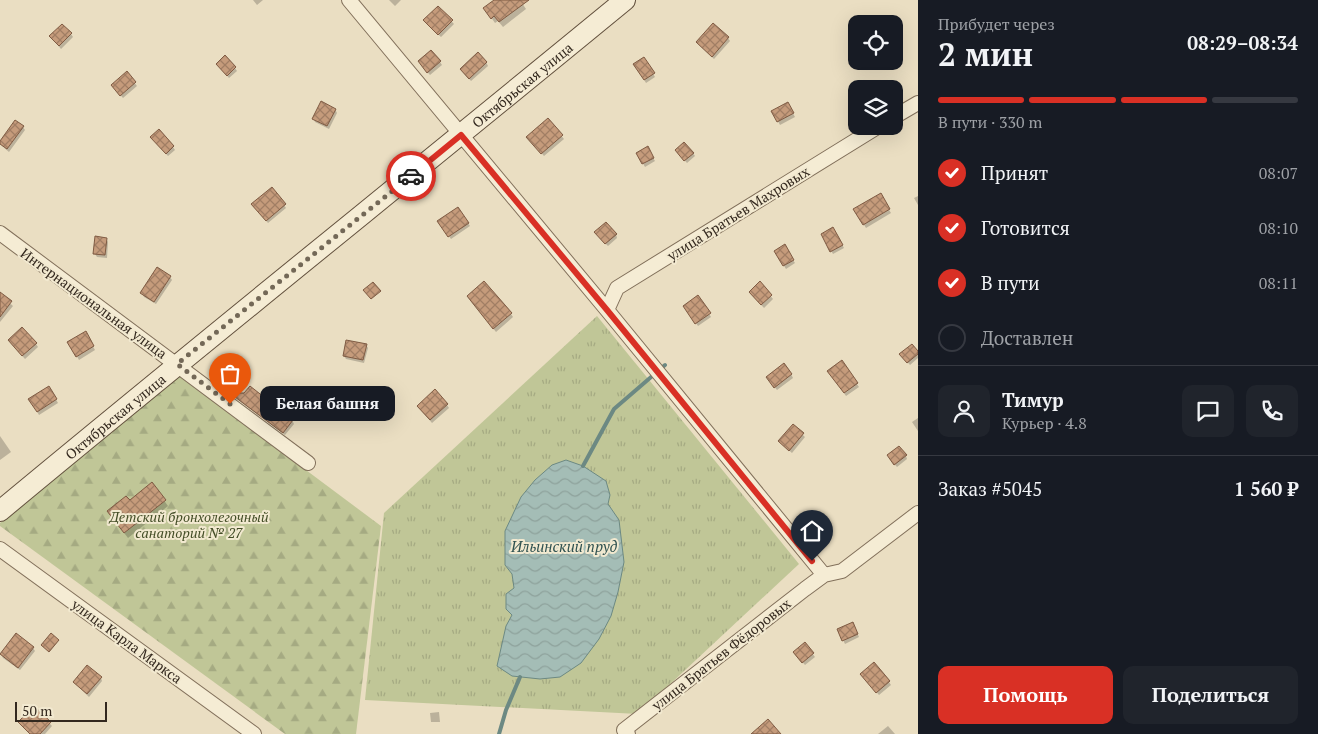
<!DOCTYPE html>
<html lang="ru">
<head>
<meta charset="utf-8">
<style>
	:root { --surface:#171b24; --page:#20242c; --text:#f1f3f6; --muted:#9ea1a6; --line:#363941; --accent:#d93025 }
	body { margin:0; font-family:"PT Serif",serif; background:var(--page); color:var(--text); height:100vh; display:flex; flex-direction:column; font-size:19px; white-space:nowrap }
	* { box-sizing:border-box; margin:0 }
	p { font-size:16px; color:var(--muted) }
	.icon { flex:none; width:28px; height:28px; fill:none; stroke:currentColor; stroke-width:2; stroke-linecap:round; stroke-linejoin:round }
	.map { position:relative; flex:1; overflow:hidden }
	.drawer { display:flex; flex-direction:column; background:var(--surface); width:400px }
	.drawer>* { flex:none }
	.buttons { position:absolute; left:848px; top:15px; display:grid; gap:10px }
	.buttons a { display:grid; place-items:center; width:55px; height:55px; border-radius:10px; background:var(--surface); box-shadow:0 5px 20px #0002; font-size:25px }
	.scale { position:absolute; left:15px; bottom:12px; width:92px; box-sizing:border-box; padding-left:5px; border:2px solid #33281e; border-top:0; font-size:14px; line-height:18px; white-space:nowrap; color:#33281e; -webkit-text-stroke:4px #f2e9d0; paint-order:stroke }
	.pin { position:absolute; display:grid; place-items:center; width:42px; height:42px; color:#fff; margin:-51px -21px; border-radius:50% 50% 50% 0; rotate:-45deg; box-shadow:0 0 5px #0007 }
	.pin .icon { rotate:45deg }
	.courier { position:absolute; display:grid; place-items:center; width:50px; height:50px; margin:-25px; border:4px solid #d93025; border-radius:50%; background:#fff; color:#222; box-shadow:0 1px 6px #0007 }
	.bubble { position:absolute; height:35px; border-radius:10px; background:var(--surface); box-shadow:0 5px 20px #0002; font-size:16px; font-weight:600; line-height:35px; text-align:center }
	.summary em { font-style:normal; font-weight:600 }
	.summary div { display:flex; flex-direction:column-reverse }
	.summary { display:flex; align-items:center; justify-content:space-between; height:85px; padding:0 20px }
	h1 { font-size:32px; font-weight:600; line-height:38px }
	.bar { display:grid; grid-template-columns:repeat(4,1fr); gap:8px 5px; align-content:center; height:60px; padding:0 20px }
	.bar i { height:6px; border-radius:4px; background:var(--line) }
	.bar .current { background:var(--accent) }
	.bar p { grid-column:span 4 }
	.line { display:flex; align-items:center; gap:12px; padding:0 20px; border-top:1px solid var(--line) }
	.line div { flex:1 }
	.round { display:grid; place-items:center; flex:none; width:52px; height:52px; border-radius:10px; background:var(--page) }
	ol { padding:0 20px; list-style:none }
	li { display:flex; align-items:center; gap:15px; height:55px }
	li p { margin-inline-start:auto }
	li .icon { padding:5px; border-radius:50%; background:var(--accent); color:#fff; stroke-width:4 }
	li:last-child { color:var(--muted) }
	li i { width:28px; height:28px; border:2px solid var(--line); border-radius:50% }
	.primary-button { display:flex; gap:10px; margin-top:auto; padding:10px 20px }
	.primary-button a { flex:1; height:58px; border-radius:10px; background:var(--accent); color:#fff; font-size:20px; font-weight:600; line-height:58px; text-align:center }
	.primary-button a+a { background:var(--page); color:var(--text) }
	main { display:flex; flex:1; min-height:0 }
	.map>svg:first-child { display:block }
	.forest { fill:url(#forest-firs) }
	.park { fill:url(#park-tufts) }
	.water { fill:url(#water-waves); stroke:#6c8983 }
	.shadow { fill:#0003 }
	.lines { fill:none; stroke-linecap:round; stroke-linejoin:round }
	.stream { stroke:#6c8983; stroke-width:4 }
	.building { fill:url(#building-cross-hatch); stroke:#7f5b43 }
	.street-casing { stroke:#82705b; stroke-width:16 }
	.secondary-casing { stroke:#63513e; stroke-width:22 }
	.street { stroke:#f5ecd4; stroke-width:14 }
	.secondary { stroke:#f5ecd4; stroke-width:20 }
	.done { stroke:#736857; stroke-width:5; stroke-dasharray:0 9 }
	.route { stroke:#d93025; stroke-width:6 }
	.labels { text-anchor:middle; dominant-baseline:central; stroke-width:4; stroke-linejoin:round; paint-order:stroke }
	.street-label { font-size:14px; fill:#33281e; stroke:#f2e9d0 }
	.park-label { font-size:14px; font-style:italic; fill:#434d26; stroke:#f2e9d0 }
	.water-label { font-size:15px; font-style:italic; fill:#2e5150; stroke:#f2e9d0 }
</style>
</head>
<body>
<main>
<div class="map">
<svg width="918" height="734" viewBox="0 0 918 734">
	<defs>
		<pattern id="forest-firs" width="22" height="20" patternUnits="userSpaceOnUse" patternTransform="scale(1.25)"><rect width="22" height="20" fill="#c0c697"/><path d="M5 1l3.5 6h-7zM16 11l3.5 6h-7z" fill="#a5aa82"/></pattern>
		<pattern id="park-tufts" width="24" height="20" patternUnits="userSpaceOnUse" patternTransform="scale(1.25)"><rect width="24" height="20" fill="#c0c697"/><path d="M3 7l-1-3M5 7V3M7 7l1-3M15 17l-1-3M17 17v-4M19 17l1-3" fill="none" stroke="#a5aa82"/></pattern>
		<pattern id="water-waves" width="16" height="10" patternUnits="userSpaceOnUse" patternTransform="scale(1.25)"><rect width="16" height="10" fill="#a4bdb6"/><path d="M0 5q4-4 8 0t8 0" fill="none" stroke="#8ea29c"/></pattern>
		<pattern id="building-cross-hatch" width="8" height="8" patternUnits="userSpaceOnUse" patternTransform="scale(1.25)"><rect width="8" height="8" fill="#c59b7b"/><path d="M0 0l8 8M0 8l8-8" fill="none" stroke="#a17e64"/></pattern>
	</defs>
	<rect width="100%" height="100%" fill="#eadec2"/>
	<!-- forest -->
	<path class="forest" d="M180,376L381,526L356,734H285L0,526V523Z"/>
	<!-- park -->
	<path class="park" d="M597,316L799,564L638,714L365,700L384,513Z"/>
	<!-- water -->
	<path class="water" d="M566,460L583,466L606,481L610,495L608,504L619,520L624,562L618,592L611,616L599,639L581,663L560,677L540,679L512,676L497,666L506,626L512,615L506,609V594L514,588L512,574L505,565V531L521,497L535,480L552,465Z"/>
	<!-- shadow -->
	<path class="shadow" d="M253,0H263L257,5Z
		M389,0H401L395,6Z
		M496,0H520L526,9L503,27L498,21L495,23L488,13Z
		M438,7L454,24L441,37L427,24Z
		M71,34L73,37L61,49L51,37Z
		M728,38L730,41L714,59L697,43Z
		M644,59L655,77L646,83L635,64Z
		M440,62L442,65L430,75L421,65Z
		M486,62L488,66L471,81L461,69Z
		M217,64L235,68L237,71L229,78Z
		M127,73L137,86L123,98L114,88Z
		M788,104L795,117L780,125L773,112Z
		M335,109L337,113L329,129L315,122L314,119Z
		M548,120L564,139L544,156L530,140Z
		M23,127L25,130L9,152L2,146L0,143Z
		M154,141L173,147L175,150L168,156Z
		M647,148L655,161L645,167L637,153Z
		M678,153H693L695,156L687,163Z
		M880,195L891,213L866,228L855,210Z
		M918,196V205L914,198Z
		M284,205L286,208L268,223L255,207Z
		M458,209L470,226L451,239L441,225Z
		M833,229L844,248L833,254L822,234Z
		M616,234L617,238L608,246L598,236Z
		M106,239L108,242L107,258L97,257L95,254Z
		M784,246L795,263L786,269L775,251Z
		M170,277L172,280L156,304L144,297L142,293Z
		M760,283L773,299L764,308L752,295Z
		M0,294L13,306L0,322Z
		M698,297L711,317L698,326L687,310Z
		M470,299L511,314L513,317L496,332Z
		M85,333L95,350L79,360L69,342Z
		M9,341L36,344L38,347L25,359Z
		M366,345L368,348L364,363L346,359L344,356Z
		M912,345L918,353V358L910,365L903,357Z
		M841,362L859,387L846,396L831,374Z
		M791,374L793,378L777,390L769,380Z
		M49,387L58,403L39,415L30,399Z
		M236,397L292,420L294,424L285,435L238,400Z
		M447,405L449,408L432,423L420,409Z
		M918,418V431L912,422Z
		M793,426L805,437L792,453L782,444Z
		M0,436L11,452L0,460Z
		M906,456L907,459L897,467L890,459Z
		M152,484L168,506L128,538L108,512L129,502Z
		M854,626L859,637L845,644L843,640Z
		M805,644L815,657L805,665L797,656Z
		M33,648L35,651L20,670L3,658L1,654Z
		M863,677L889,682L891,685L879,695Z
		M101,678L102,681L89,697L74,682Z
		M34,707L52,726L45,734H30Z
		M439,712L440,722H431L430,713Z
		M888,726L895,734H878Z"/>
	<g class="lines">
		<!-- stream -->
		<path class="stream" d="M583,466L614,409L665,365
			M499,734L506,710L520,677"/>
	</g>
	<!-- building -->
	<path class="building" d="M494,0H529L499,22L494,16L491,19L483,8Z
		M438,6L453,20L438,35L423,20Z
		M713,23L729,37L712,57L696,42Z
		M62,24L72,33L59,46L49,36Z
		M431,50L441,61L427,73L418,61Z
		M478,52L487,62L469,79L460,69Z
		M225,55L236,67L227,76L216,64Z
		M644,57L655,73L644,80L633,64Z
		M127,71L136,82L120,96L111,85Z
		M321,101L336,109L327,126L312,119Z
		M788,102L794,113L777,122L771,111Z
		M548,118L563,135L541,154L526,137Z
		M15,120L24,126L7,149L0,144V141Z
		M159,129L174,146L166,154L150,137Z
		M684,142L694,153L684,161L675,150Z
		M648,146L654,158L642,164L636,153Z
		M272,187L286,204L266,221L251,204Z
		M881,193L890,209L863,225L853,209Z
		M458,207L469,223L448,237L437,221Z
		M606,222L617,234L605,244L594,232Z
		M833,227L843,245L830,252L821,234Z
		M95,236L107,238L105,255L93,254Z
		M785,244L794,260L783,266L774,251Z
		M157,267L171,276L154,302L140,293Z
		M484,281L512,313L493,329L467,296Z
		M760,281L772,295L761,305L749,292Z
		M373,282L381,291L371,299L363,290Z
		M0,292L12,301L0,317Z
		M698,295L711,313L695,324L683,306Z
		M22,327L37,343L22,356L8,340Z
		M86,331L94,346L76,357L67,342Z
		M346,340L367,344L363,360L343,356Z
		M912,344L918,351V354L907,363L899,354Z
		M842,360L858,383L844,393L827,371Z
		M784,363L792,374L774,388L766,377Z
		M49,386L57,399L37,412L28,399Z
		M250,386L293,420L283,433L235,397L237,393H244Z
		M435,389L448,404L430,420L417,406Z
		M793,424L804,433L789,451L778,441Z
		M899,446L907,455L894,465L887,455Z
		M152,482L166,500L124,533L107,511L126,496L130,500Z
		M853,622L858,634L842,641L837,629Z
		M16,633L34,647L18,668L0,654Z
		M51,633L59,640L49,652L41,645Z
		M805,642L814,653L802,663L793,652Z
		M874,662L890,681L876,693L860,674Z
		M87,665L102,677L87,694L73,682Z
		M34,706L51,722L40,734H30L18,722Z
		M768,719L781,734H751Z"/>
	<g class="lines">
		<!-- street casing -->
		<g class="street-casing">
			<path id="street" d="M349,0L607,310L824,575
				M894,117L918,103
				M0,233L308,463
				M607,310L617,288L879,126
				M0,549L254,734
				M628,734L624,730L805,589L824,575L842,571L918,513"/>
		</g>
		<!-- secondary casing -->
		<g class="secondary-casing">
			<g id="secondary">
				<path id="s1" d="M0,511C207,339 417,171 625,0"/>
			</g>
		</g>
		<!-- street -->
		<use href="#street" class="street"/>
		<!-- secondary -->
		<use href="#secondary" class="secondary"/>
	</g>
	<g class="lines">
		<!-- done -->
		<path class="done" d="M230,404L177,364L411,176"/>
		<!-- route -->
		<path class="route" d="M411,176L461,135L607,310L812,561"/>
	</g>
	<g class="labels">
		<!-- street labels -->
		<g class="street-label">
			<text stroke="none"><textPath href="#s1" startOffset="674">Октябрьская улица</textPath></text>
			<text transform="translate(738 213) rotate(-32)">улица Братьев Махровых</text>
			<text transform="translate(94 303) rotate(36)">Интернациональная улица</text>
			<text stroke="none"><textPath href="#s1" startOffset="149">Октябрьская улица</textPath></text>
			<text transform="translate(127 641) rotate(36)">улица Карла Маркса</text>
			<text transform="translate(721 654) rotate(-38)">улица Братьев Фёдоровых</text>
		</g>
		<!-- park labels -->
		<g class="park-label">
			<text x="189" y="516">Детский бронхолегочный<tspan x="189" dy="16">санаторий № 27</tspan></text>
		</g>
		<!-- water labels -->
		<g class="water-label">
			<text x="564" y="546">Ильинский пруд</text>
		</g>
	</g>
</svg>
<div class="buttons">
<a><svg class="icon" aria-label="locate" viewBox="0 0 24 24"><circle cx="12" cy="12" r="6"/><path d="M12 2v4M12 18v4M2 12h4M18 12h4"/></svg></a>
<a><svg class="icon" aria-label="layers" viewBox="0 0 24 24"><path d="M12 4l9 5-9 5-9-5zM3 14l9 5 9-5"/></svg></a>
</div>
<div class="scale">50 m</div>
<div class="pin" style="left:230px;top:404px;background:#ea580c"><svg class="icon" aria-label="bag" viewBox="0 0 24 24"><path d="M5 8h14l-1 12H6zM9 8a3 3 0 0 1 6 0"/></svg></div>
<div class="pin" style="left:812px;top:561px;background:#1f2937"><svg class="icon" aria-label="home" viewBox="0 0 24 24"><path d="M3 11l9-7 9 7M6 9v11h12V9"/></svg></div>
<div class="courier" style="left:411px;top:176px"><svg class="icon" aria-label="car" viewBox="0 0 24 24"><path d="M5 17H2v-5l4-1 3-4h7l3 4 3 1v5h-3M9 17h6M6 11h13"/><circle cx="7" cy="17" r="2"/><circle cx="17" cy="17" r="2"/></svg></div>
<div class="bubble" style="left:260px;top:386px;width:135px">Белая башня</div>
</div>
<section class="drawer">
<div class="summary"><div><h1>2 мин</h1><p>Прибудет через</p></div><em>08:29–08:34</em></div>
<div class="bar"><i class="current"></i><i class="current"></i><i class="current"></i><i></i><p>В пути · 330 m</p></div>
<ol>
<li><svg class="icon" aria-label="check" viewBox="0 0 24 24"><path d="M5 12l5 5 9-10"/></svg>Принят<p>08:07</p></li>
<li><svg class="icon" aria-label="check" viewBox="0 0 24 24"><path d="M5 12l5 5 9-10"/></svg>Готовится<p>08:10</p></li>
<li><svg class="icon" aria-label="check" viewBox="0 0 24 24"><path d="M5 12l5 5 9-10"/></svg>В пути<p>08:11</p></li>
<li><i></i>Доставлен</li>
</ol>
<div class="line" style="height:90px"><a class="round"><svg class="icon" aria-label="person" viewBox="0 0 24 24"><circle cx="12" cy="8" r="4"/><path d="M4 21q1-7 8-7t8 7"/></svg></a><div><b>Тимур</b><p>Курьер · 4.8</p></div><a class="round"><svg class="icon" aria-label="chat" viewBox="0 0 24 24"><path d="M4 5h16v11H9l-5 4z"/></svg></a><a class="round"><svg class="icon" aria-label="phone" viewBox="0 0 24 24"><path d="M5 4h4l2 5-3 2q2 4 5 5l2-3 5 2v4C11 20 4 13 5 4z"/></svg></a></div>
<div class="line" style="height:65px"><div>Заказ #5045</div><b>1 560 ₽</b></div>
<div class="primary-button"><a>Помощь</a><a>Поделиться</a></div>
</section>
</main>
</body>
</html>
